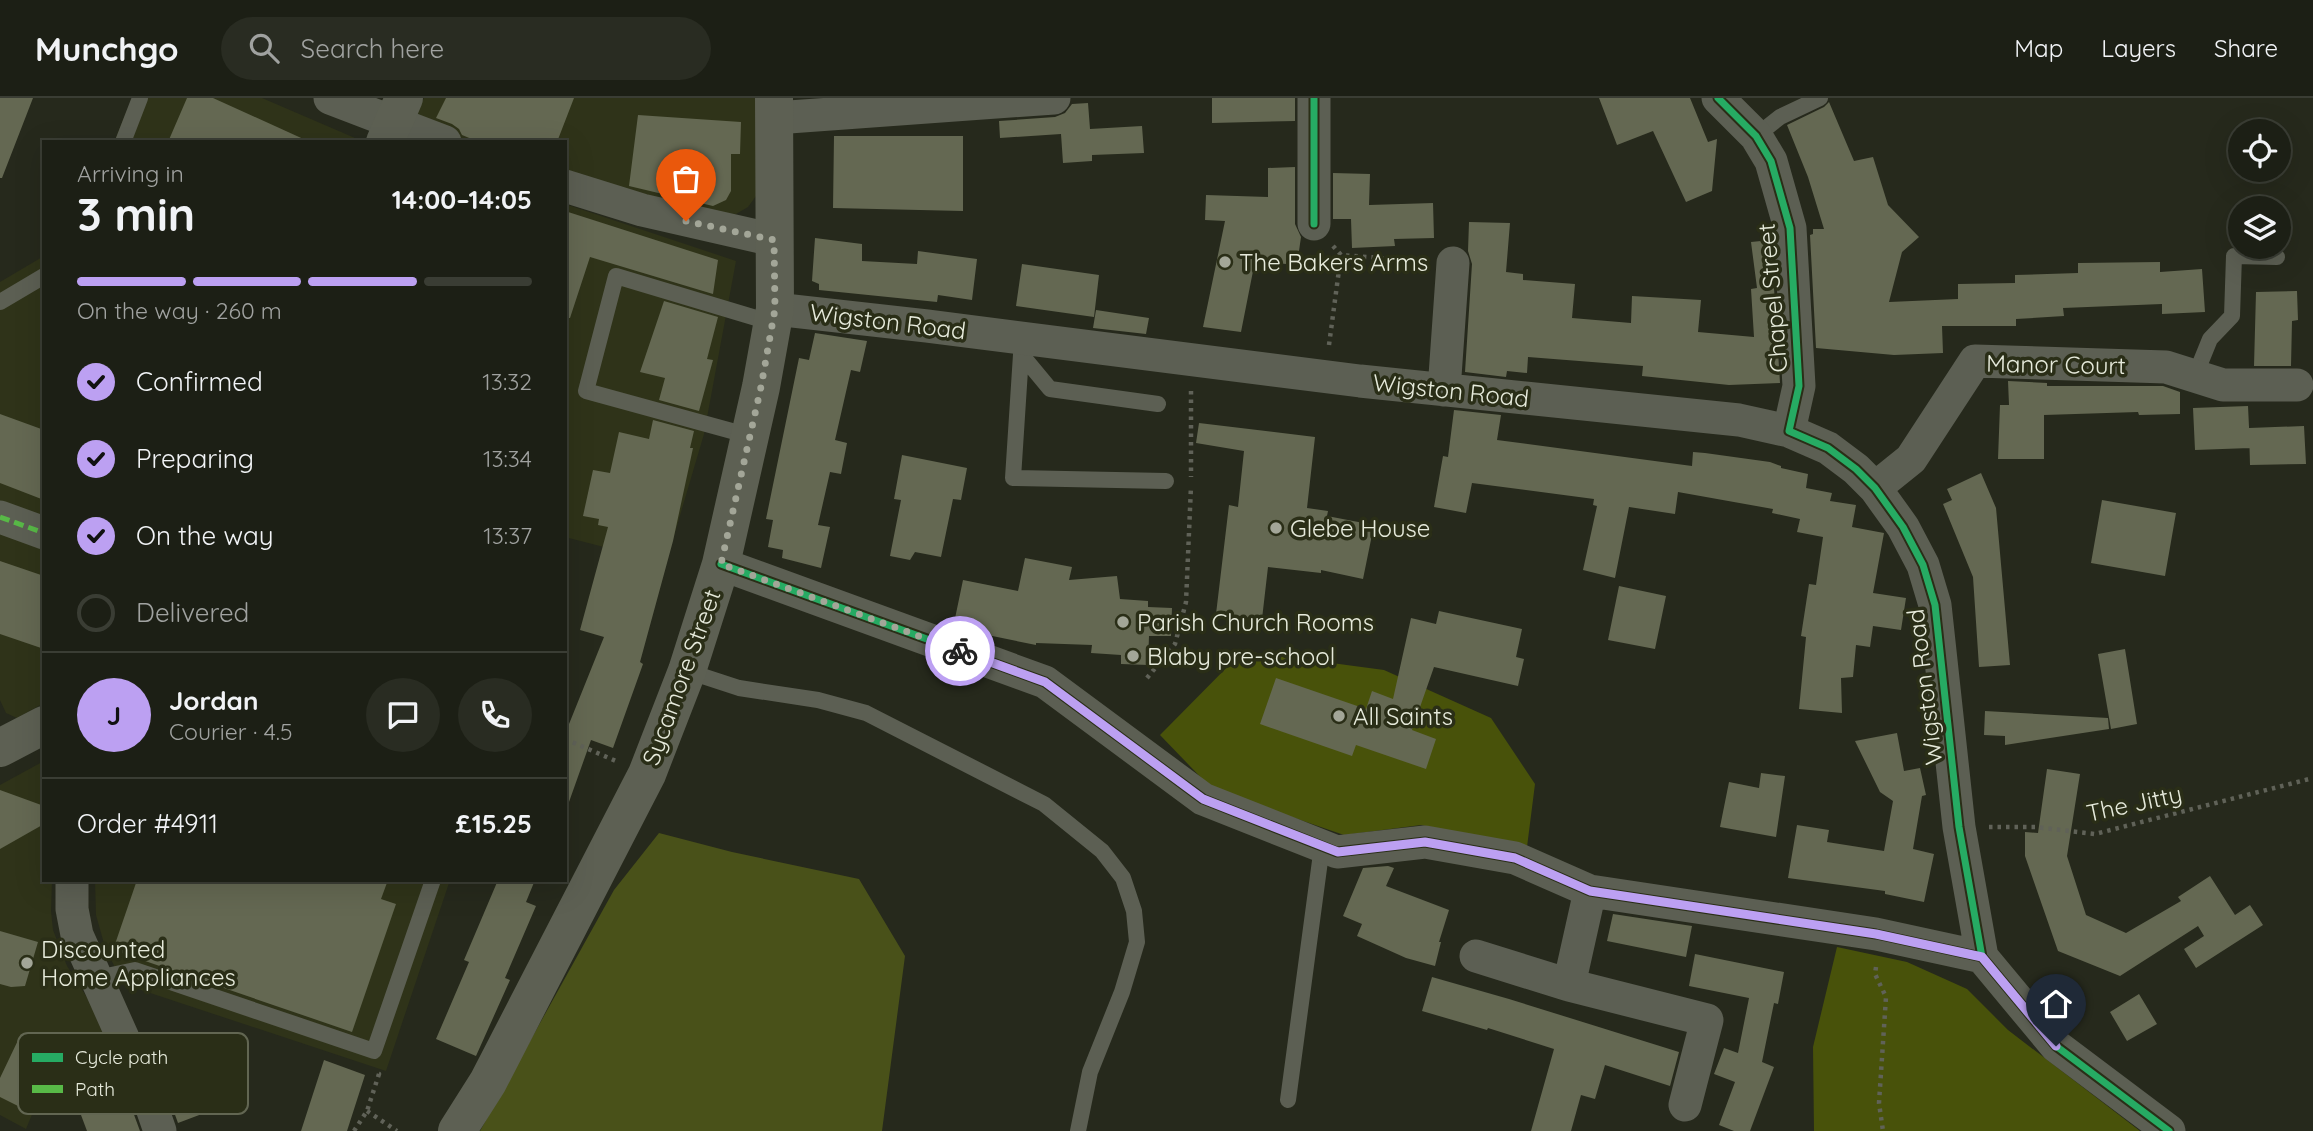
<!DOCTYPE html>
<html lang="en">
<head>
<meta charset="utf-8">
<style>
	:root { --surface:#1c1f15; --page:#292c22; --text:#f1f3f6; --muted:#a0a2a0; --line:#3a3d34; --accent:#bca0f2 }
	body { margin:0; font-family:Quicksand,sans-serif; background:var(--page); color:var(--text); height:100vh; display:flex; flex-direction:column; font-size:26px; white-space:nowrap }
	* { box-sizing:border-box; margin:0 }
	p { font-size:23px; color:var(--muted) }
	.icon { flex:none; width:38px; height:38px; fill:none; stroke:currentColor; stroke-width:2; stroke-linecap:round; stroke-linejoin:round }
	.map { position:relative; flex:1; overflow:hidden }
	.side { position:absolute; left:42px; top:42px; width:525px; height:742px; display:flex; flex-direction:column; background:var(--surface); border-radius:0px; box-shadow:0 7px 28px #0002,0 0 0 2px var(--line) }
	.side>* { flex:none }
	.controls { position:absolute; left:2228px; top:21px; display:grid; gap:14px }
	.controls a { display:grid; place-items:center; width:63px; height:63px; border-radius:50%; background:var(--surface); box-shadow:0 7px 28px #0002,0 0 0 2px var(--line); font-size:35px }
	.pin { position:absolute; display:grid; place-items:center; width:60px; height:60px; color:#fff; margin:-72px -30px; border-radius:50% 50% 50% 0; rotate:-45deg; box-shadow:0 0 7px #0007 }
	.pin .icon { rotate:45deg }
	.courier { position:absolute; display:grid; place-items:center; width:70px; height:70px; margin:-35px; border:5px solid #bca0f2; border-radius:50%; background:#fff; color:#222; box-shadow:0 2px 9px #0007 }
	.overview em { font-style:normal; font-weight:700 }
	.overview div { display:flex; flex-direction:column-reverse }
	.overview { display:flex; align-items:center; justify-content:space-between; height:119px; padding:0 35px }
	h1 { font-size:46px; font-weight:700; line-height:52px }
	.bar { display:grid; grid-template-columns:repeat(4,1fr); gap:10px 7px; align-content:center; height:84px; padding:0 35px }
	.bar i { height:9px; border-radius:5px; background:var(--line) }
	.bar .current { background:var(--accent) }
	.bar p { grid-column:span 4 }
	.line { display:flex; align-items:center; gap:18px; padding:0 35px; border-top:2px solid var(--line) }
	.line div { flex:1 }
	.round { display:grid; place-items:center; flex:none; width:74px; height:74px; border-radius:37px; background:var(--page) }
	ol { padding:0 35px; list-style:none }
	li { display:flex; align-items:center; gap:21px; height:77px }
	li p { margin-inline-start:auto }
	li .icon { padding:7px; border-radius:50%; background:var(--accent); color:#111; stroke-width:4 }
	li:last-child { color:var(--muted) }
	li i { width:38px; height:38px; border:4px solid var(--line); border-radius:50% }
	header { display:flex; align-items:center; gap:42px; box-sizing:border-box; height:98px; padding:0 35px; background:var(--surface); border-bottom:2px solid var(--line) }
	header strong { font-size:33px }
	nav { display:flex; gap:38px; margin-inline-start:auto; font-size:24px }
	.search { width:490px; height:63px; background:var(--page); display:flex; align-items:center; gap:18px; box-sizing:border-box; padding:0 24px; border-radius:38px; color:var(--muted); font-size:26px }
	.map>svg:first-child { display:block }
	.built { fill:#2f3319 }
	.green { fill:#48520a }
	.forest { fill:#495119 }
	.building { fill:#646852 }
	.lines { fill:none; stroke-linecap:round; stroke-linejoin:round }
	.path { stroke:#606258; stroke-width:4.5; stroke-dasharray:3.5 5; stroke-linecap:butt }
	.lane { stroke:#5c5f53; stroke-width:16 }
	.street { stroke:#5c5f53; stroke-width:33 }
	.secondary { stroke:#5d6053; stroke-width:38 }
	.quiet { stroke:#58b947; stroke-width:5; stroke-dasharray:10 5; stroke-linecap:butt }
	.cycleway-casing { stroke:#2a2e17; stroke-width:11 }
	.cycleway { stroke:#26ab63; stroke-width:7 }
	.done { stroke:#a3a698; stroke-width:7; stroke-dasharray:0 12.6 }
	.route { stroke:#bca0f2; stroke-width:9 }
	.poi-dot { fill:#a3a698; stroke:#2a2e17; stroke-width:2.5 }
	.labels { text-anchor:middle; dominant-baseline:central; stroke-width:7; stroke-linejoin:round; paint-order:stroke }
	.poi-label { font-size:24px; fill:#e6eadb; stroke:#2a2e17; text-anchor:start }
	.street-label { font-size:24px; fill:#e6eadb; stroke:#2a2e17 }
	.key { fill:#2a2e17; stroke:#626652; stroke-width:2 }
	.key-label { font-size:19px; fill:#e6eadb }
</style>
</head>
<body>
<header>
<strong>Munchgo</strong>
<div class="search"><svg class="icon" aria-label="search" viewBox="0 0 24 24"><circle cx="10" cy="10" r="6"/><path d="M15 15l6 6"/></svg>Search here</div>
<nav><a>Map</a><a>Layers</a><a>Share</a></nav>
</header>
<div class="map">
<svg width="2313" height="1033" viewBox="0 0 2313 1033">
	<rect width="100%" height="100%" fill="#26291c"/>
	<!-- built -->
	<path class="built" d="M132,0H262L355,40V44H114Z
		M424,0H757L756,98L748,109L736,116L685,112L565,80V44H462L423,27L417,14Z
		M565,106L736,163L704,336L666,465L565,439Z
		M44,158V605L17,620L6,615L0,602V184Z
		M44,663V782H52L51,813L53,832L67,868L115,944L48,978L26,1031L0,1017V687Z
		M95,782H450L386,973L123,886L105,849L96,817Z"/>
	<!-- green -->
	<path class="green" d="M1243,553L1384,572L1491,620L1535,686L1527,749L1421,727L1344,737L1213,692L1160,637Z
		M1837,849L1907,864L1967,891L2008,932L2140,1033H1814L1813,949Z"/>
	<!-- forest -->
	<path class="forest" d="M659,735L732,754L859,781L905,858L882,1033H480L614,792Z"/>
	<!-- building -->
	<path class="building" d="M0,0H33L2,80H0Z
		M187,0H213L310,44H168Z
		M446,0H574L557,44H479L462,37L459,31L452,26L436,20Z
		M1212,0H1295V23L1212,25Z
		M1599,0H1690L1708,44L1717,41L1712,93L1686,104L1653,33L1617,47Z
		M1829,4L1854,63L1873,59L1888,107L1919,139L1902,154L1889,204L1958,201V186L2015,185V177L2078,175V165L2160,164V174L2202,171L2205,214L2162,216V206L2063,210L2064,218L2016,221V228H1942L1943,255L1894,257L1816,250L1810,137L1813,136V131H1824L1808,79L1787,27L1824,9Z
		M1088,5L1090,31L1142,28L1144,55L1092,57V63L1063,65L1061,36L1000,40L999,23L1055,19L1065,15L1072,6Z
		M638,17L741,24L740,56H731V93L726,102L713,108L629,88Z
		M834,38H963V113L833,110Z
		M1295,69V126L1301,139L1297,167L1255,163L1241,234L1203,229L1225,123L1205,122L1206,97L1268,99V70Z
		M1333,75L1370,76L1369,107L1433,105L1434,140L1394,141L1395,148L1352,150L1351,121H1333Z
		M565,113L718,162L713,196L590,159L570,220H565Z
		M1469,124L1510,125L1506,174L1523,176V182L1575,186L1572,220L1631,225L1632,198L1701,202L1698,234L1754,239L1751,191L1757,190L1751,144L1771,142L1780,285L1729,287L1642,278L1643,268L1528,259L1527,275L1507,273L1506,279L1465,274L1472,166L1468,153Z
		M815,140L862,146V163L917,166L918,153L977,161L972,202L938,197L937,204L819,192V186L812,183Z
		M1022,166L1099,177L1094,219L1016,208Z
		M2297,193L2298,222L2292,223L2291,268H2254L2256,194Z
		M664,203L718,219L707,261L713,262L699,313L659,302L665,280L640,274Z
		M1096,212L1149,220L1146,236L1093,230Z
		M815,235L867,243L860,274L851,272L835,342L847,345L841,376L830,374L818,427L830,429L821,470L782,460L783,452L768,449L773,422L766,421L799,260L809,262Z
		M2008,283L2047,285V288H2163L2180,294V316L2139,317L2138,314L2044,317V361H1998L2000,307H2009Z
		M2248,308L2250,350L2195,352L2193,310Z
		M1454,312L1501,317L1497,342L1692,368L1693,354L1705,355L1770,364L1781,368V370L1808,376L1806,390L1832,395L1830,403L1856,407L1852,429L1884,435L1873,495L1906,500L1901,532L1873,528L1870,549L1856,547L1853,579L1841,580L1842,615L1799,611L1806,539L1801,538L1809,486L1816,487L1823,439L1797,434L1800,421L1772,415L1773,411L1678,394L1675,416L1629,409L1615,480L1583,472L1597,408L1593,407L1594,401L1472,385L1466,415L1434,409L1443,358L1448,359Z
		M0,316L44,332V402L0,385Z
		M653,322L694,333L690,350H693L673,443L640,564L643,566L613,650L591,642L569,704L565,703V636L604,539L580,532L608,429L598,427L599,421L583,418L593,372L610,375L619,334L649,341Z
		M1199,325L1315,339L1307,410L1328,413L1327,418L1374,427L1363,481L1321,472V475L1268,469L1262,521L1216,516L1229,407L1238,409L1244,353L1196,345Z
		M2304,328L2306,366L2250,367L2249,330Z
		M902,357L967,370L961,402L953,401L941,459L915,454L910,462L890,458L901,402L894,401Z
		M1981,375L1996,410L2010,567L1979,569L1973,479L1943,406L1952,402L1947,391Z
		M2102,402L2176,415L2165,478L2091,465Z
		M1025,460L1072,469L1069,482L1117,478L1120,501L1148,503V509L1172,510L1171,538H1149L1148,567L1121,566V557L1091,555L1092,547L1036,545V547L953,530L963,482L1018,493Z
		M0,463L44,478V551L0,536Z
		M1619,488L1666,498L1655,551L1608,542Z
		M1439,513L1522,531L1516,559L1524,561L1518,588L1434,569L1412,632L1436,641L1426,671L1356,647L1352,658L1260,626L1276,580L1366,611L1372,593L1393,601L1411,520L1436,526Z
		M2125,551L2137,626L2111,631L2098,556Z
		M1985,613L2108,620L2109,631L2005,647V638L1984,637Z
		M1897,635L1904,673L1920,670L1926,697L1922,698L1913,751L1934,756L1924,804L1885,796V793L1788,780L1797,727L1829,732L1827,744L1884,753L1893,703L1880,694L1855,643Z
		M2047,671L2080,676L2067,758L2086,817L2126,835L2181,803L2178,799L2210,778L2235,817L2250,807L2263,827L2196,870L2184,851L2204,838L2198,828L2120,878L2058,853L2025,758V734L2038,735Z
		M1761,675L1785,678L1776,739L1720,729L1729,684L1759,690Z
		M0,692L44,708V726L0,751Z
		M1388,768L1394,770L1386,788L1449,812L1439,844H1441L1435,868L1406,860L1357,838L1362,826L1343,818L1363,770Z
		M137,782H388L381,801L396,806L352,934L113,852Z
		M498,782H535L526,804L536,808L505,880L510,882L476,958L436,941L469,864L464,862Z
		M1613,816L1692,828L1686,859L1607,843Z
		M0,833L38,844L25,888L11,889L0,886Z
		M1695,856L1784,874L1778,906L1774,905L1762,964L1774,969L1750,1033H1734L1719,1027L1735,984L1714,976L1724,950L1738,955L1749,900L1689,888Z
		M1432,879L1509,901L1679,954L1670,988L1605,967L1595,1001L1581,997L1571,1033H1531L1554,951L1488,930L1487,932L1422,913Z
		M2139,896L2157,926L2127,943L2110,914Z
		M205,935L231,1005L178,1025L158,970L166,967L161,952Z
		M21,936L53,951L24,1011L0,999V980Z
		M324,962L365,977L347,1033H301Z
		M92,976L98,993L122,984L140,1033H87L69,985Z"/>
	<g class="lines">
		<!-- path -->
		<path class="path" d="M1333,148L1341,157L1421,163
			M1329,247L1341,157
			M1191,293V379
			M1147,580L1175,546L1186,504L1191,388
			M565,641L616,663
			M1989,729H2035L2095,736L2313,680
			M1876,869L1875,876L1886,899L1879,1005L1883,1033
			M367,1013L397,1033
			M354,1033L367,1013L379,976L376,975"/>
		<!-- lane -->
		<path class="lane" d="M1756,38L1780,19L1820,0
			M123,44L140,0
			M0,204L44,178
			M1022,241L1013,380L1166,383
			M1021,256L1050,291L1158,306
			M2195,278L2210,241L2232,218L2234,158L2277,159
			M750,338L586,293L616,178L773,225
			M687,573L739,590L818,602L866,615L1044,706L1102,753L1123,780L1134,813L1137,844L1122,894L1090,974L1078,1033
			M97,880L135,872L374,953L433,782
			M1288,1002L1322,748"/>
		<!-- street -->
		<path class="street" d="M330,0L445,44
			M1718,0L1756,38L1771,63L1790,130L1799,288L1789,333
			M775,20L1054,0
			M565,88L642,112L774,142
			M1314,126V0
			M775,211L927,228L1360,283L1739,322L1789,333L1828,350L1856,371L1875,390L1903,429L1923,467L1935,507L1959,729L1982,859L2056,948L2169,1033
			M1444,292L1453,165
			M1875,390L1911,361L1975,263L2166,269L2223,287H2297
			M0,419L44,435
			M721,466L1045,584L1203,701L1337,754L1425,744L1515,760L1590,793L1876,836L1982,859
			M72,782V811L77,837L144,987L160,1033
			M1476,858L1569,887L1590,793
			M1569,887L1707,922L1685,1007"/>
		<!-- secondary -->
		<path class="secondary" d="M385,44L404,0
			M0,650L44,627
			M457,1033L488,984L647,676L687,573L721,466L761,289L775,211L774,0"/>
		<!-- quiet -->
		<path class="quiet" d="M0,419L44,435"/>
		<!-- cycleway casing -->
		<g class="cycleway-casing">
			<path id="cycleway" d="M1718,0L1756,38L1771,63L1790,130L1799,288L1789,333L1828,350L1856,371L1875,390L1903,429L1923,467L1935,507L1959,729L1982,859L2056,948L2169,1033
				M1314,126V0
				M721,466L1045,584L1203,701L1337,754L1425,744L1515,760L1590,793L1876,836L1982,859"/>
		</g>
		<!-- cycleway -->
		<use href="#cycleway" class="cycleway"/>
	</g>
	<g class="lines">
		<!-- done -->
		<path class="done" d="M686,123L774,142L775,211L761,289L721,466L960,553"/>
		<!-- route -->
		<path class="route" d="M960,553L1045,584L1203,701L1338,754L1425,744L1515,760L1590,793L1876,836L1982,859L2056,948"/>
	</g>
	<!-- markers -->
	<g class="poi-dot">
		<circle cx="1225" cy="164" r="7"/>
		<circle cx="1276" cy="430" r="7"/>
		<circle cx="1123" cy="524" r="7"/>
		<circle cx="1133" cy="558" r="7"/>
		<circle cx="1339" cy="618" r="7"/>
		<circle cx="27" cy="865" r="7"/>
	</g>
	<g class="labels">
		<!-- poi labels -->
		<g class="poi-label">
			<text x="1239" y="164">The Bakers Arms</text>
			<text x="1290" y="430">Glebe House</text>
			<text x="1137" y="524">Parish Church Rooms</text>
			<text x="1147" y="558">Blaby pre-school</text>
			<text x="1353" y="618">All Saints</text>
			<text x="41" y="851">Discounted<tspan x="41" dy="28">Home Appliances</tspan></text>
		</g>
		<!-- street labels -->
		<g class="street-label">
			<text transform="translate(1772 200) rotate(-95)">Chapel Street</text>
			<text transform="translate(888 223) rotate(7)">Wigston Road</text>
			<text transform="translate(2056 266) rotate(1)">Manor Court</text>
			<text transform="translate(1451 292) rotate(6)">Wigston Road</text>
			<text transform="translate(681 579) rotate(-70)">Sycamore Street</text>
			<text transform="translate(1924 589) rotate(-97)">Wigston Road</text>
			<text transform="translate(2134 705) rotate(-12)">The Jitty</text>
		</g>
	</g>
	<!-- legend -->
	<rect x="18" y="935" width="230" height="81" rx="10" class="key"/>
	<rect x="32" y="955" width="31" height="9" fill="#26ab63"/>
	<rect x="32" y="987" width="31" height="8" fill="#58b947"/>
	<g class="key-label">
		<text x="75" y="966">Cycle path</text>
		<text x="75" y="998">Path</text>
	</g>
</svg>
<div class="controls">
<a><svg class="icon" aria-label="locate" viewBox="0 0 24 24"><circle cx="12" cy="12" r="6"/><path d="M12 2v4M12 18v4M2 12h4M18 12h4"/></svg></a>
<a><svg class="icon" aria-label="layers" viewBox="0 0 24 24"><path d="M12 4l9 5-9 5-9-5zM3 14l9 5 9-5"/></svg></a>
</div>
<div class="pin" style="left:686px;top:123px;background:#ea580c"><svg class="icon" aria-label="bag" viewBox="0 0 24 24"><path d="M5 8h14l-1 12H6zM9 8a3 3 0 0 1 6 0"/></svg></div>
<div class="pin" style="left:2056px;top:948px;background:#1f2937"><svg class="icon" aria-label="home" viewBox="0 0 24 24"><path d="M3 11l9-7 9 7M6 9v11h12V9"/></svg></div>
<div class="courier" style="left:960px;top:553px"><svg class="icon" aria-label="bike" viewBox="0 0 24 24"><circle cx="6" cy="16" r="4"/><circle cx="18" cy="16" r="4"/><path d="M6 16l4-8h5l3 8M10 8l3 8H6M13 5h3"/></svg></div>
<section class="side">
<div class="overview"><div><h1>3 min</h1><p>Arriving in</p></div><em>14:00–14:05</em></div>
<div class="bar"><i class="current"></i><i class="current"></i><i class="current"></i><i></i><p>On the way · 260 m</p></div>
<ol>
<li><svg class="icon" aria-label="check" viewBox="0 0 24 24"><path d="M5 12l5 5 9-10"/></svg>Confirmed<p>13:32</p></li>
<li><svg class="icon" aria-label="check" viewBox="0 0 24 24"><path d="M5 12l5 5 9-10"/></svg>Preparing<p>13:34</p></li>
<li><svg class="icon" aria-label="check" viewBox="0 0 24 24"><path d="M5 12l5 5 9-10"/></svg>On the way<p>13:37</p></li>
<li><i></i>Delivered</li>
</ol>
<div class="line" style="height:126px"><b class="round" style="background:var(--accent);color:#111">J</b><div><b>Jordan</b><p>Courier · 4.5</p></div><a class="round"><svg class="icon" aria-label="chat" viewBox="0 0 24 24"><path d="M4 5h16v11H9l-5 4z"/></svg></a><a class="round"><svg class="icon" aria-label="phone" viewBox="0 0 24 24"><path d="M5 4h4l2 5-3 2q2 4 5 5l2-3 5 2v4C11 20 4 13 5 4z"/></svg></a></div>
<div class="line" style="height:91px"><div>Order #4911</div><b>£15.25</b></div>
</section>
</div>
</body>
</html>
